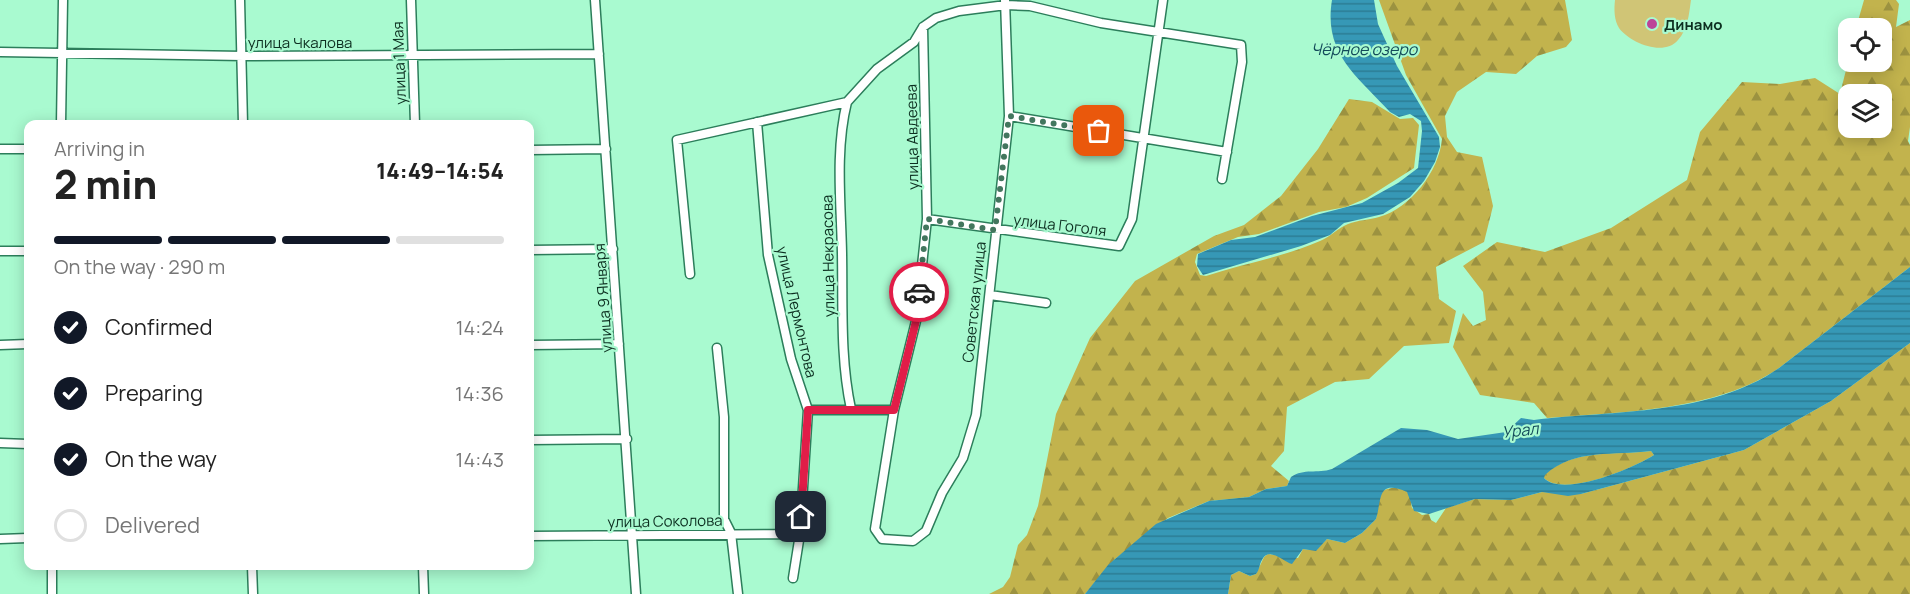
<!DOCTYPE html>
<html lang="en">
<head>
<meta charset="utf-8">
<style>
	:root { --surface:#fff; --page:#f6f6f6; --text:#222; --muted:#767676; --line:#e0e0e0; --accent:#111827 }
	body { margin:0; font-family:Manrope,sans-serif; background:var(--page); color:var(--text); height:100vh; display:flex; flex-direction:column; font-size:22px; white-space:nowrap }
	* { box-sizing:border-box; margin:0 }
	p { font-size:20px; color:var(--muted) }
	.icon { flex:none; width:33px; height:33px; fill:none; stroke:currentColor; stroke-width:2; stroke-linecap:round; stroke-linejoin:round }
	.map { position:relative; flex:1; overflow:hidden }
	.drawer { position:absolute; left:24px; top:120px; width:510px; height:450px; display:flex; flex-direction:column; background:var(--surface); border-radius:12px; box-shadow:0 3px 15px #0003 }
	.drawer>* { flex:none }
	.tools { position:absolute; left:1838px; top:18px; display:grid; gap:12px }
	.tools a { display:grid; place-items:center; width:54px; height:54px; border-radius:12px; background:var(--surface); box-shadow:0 3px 15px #0003; font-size:30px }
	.pin { position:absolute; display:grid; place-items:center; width:51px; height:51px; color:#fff; margin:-26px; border-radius:12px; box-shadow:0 3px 9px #0006 }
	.courier { position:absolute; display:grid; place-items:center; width:60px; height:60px; margin:-30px; border:4px solid #e11d48; border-radius:50%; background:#fff; color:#222; box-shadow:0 2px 8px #0007 }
	.head em { font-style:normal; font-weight:800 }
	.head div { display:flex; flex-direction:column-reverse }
	.head { display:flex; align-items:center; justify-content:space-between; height:102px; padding:0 30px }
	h1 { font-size:39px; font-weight:800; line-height:45px }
	.bar { display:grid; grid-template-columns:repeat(4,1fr); gap:9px 6px; align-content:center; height:72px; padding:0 30px }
	.bar i { height:8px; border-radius:4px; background:var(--line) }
	.bar .selected { background:var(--accent) }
	.bar p { grid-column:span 4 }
	ol { padding:0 30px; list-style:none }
	li { display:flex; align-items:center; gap:18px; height:66px }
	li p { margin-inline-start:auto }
	li .icon { padding:6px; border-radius:50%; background:var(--accent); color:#fff; stroke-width:4 }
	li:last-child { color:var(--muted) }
	li i { width:33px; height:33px; border:3px solid var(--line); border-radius:50% }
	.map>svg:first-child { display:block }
	.grass { fill:#d0c576 }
	.forest { fill:url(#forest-firs); fill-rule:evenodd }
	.water { fill:url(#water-rules); fill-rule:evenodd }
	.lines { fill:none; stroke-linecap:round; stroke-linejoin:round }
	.street-casing { stroke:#2c7e5b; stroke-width:11 }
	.street { stroke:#fff; stroke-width:8 }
	.done { stroke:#43765e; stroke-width:6; stroke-dasharray:0 10.8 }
	.route { stroke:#e11d48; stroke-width:8 }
	.poi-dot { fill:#bc4498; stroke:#a9fad0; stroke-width:2 }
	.labels { text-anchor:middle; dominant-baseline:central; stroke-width:4.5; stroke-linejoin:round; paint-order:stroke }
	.poi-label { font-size:15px; font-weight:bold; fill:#0c2f20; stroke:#a9fad0; text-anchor:start }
	.street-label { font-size:15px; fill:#0c2f20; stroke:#a9fad0 }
	.water-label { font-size:16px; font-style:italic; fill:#134a5a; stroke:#a9fad0 }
</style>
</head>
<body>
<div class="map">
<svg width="1910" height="594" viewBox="0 0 1910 594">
	<defs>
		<pattern id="forest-firs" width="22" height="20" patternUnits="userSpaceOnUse" patternTransform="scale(1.5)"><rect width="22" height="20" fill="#c2b34d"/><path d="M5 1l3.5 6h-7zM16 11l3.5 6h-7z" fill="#9c9240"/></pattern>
		<pattern id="water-rules" width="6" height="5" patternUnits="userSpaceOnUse" patternTransform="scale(1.5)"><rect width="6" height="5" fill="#3698b6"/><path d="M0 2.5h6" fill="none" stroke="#2c7c94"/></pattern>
	</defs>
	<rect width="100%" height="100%" fill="#a9fad0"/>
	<!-- grass -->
	<path class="grass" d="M1615,0H1691C1689,14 1688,29 1678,40C1664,57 1630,43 1619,28C1614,20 1614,9 1615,0Z"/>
	<!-- forest -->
	<path class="forest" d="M1379,0H1565L1572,40L1566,47L1537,56L1516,74L1486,72L1457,92L1445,116L1447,137L1457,152L1482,157L1493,206L1484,242L1436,267L1439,299L1456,311L1449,343L1404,346L1369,379L1335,382L1287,407L1284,451L1271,466L1289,481L1287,486L1266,489L1249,497L1209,501L1168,518L1115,559L1085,594H989L1003,587L1010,577L1018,545L1027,535L1038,506L1056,414L1090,338L1135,281L1214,236L1244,225L1281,196L1318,149L1349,99L1372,102L1400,119L1413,118L1419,125L1414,168L1367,198L1346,207L1319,212L1259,234L1238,237L1197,254L1195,262L1200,275L1206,276C1244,263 1284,257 1320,241C1330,237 1338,228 1348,224C1358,220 1369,220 1379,217C1411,208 1439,171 1442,139L1406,75Z
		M1864,0H1896L1899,4L1896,27L1910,20V127L1908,141L1910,145V267L1779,368C1717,411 1621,412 1547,418L1534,403L1480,395L1453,347L1463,313L1473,326L1486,320L1483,292L1463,266L1497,242L1545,252L1611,228L1687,180L1700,132L1742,82L1780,84L1815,78L1840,94L1848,62H1881V28H1856ZM1848,94H1881V128H1848Z
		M1910,343V594H1228L1231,575L1239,571L1250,576L1256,574L1264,557L1268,554L1298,558L1303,549C1316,551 1318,548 1327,539L1345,543L1362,533L1376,519C1378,511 1376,502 1379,495C1384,486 1403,486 1409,494C1411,498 1411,504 1412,508L1422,515L1429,514L1431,520L1436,523L1446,508L1475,499L1511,500L1542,492L1581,494L1744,450L1831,401Z
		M1651,451L1654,455C1634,468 1564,498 1544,478V475C1574,448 1614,456 1651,451Z"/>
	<!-- water -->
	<path class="water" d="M1332,0H1374L1378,24L1397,66L1439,137L1440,147L1435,162L1424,181L1410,197L1383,214L1344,223L1330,235L1301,246L1203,275L1197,266L1198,254L1231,240L1255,237L1312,216L1362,203L1398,183L1418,168L1422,131L1421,121L1410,114L1399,117L1390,112C1358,77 1323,54 1332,0Z
		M1910,267V343L1831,401L1744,450L1581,494L1568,496L1542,492L1511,500L1475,499L1429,514L1414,511L1407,492C1376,478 1382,501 1376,519L1362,533L1345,543L1327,539L1316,551L1303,549L1292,564C1283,562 1269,546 1262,560C1259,565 1260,569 1256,574L1250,576L1239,571L1231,575L1228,594H1085L1108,565L1156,524L1209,501L1249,497L1266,489L1287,486L1291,477C1304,468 1317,474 1332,469L1401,428L1427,430L1458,439L1506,432L1521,418L1534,420C1614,410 1710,416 1779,368ZM1651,451L1654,455C1634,468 1563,498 1544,478L1545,475C1574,448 1615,456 1651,451Z"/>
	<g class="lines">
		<!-- street casing -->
		<g class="street-casing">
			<path id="street" d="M240,0L243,124
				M411,0L415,124
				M595,0L636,594
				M923,27L927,219L916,321L894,410L875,529L882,539L913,541L926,531L942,493L963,458L976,415L1009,116L1005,0
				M0,52L243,56L599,54
				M847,102C835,150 841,203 842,253C843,305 840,358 851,409
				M1009,116L1227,152
				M757,122L768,255L791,359L808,410L800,534L793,578
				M61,124L63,0
				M0,149H28
				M530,150L606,149
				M927,219L1119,246L1132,219L1163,0
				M530,250L613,249
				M0,251H28
				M690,274L677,140L847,102L877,69L914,42L923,27L936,18L959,11L1006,5L1030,6L1101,23L1241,45L1242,62L1222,179
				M990,295L1046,303
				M0,345L28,344
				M530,345L619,344
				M717,348L724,417V519L731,533L738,594
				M808,410H894
				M530,440L627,439
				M0,443L28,444
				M530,536L800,534
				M0,539L28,538
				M52,566V594
				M252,566L253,594
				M423,566L424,594"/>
		</g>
		<!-- street -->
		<use href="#street" class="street"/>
	</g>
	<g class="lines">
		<!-- done -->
		<path class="done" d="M919,292L927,219L995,230L1009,116L1099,131"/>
		<!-- route -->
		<path class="route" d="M801,517L808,410H894L916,321L919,292"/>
	</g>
	<!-- markers -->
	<circle class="poi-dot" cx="1652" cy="24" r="6"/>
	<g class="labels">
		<!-- poi labels -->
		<g class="poi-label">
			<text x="1664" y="24">Динамо</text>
		</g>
		<!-- street labels -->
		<g class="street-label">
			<text x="300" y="42">улица Чкалова</text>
			<text transform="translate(399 63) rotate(-92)">улица 1 Мая</text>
			<text transform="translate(912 137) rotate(-91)">улица Авдеева</text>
			<text transform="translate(1060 225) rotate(7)">улица Гоголя</text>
			<text transform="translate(828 256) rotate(-91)">улица Некрасова</text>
			<text transform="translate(603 298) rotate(-94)">улица 9 Января</text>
			<text transform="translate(974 302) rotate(-84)">Советская улица</text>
			<text transform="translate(797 312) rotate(77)">улица Лермонтова</text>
			<text transform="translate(665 521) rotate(-1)">улица Соколова</text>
		</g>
		<!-- water labels -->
		<g class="water-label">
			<text x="1364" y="49">Чёрное озеро</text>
			<text transform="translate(1520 430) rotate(-6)">Урал</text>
		</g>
	</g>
</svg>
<div class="tools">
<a><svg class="icon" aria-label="locate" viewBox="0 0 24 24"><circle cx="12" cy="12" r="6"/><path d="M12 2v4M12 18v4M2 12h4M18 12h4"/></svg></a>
<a><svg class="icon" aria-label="layers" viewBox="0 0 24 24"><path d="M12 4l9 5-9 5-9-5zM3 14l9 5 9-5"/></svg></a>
</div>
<div class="pin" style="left:1099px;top:131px;background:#ea580c"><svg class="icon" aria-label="bag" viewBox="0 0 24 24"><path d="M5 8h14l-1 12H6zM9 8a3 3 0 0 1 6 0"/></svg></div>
<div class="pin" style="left:801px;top:517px;background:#1f2937"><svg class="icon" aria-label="home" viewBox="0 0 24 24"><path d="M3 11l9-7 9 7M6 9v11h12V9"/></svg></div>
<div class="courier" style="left:919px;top:292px"><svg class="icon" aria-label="car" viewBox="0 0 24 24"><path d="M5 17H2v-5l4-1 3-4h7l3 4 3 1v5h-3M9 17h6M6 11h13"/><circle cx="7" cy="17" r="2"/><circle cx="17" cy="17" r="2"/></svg></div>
<section class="drawer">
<div class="head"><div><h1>2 min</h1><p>Arriving in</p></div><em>14:49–14:54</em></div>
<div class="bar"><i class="selected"></i><i class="selected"></i><i class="selected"></i><i></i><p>On the way · 290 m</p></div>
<ol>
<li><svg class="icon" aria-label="check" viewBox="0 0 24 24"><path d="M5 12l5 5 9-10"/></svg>Confirmed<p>14:24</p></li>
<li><svg class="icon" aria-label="check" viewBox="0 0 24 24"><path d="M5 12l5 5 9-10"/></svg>Preparing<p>14:36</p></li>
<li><svg class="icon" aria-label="check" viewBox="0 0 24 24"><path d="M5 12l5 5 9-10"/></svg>On the way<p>14:43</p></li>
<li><i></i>Delivered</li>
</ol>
</section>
</div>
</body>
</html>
